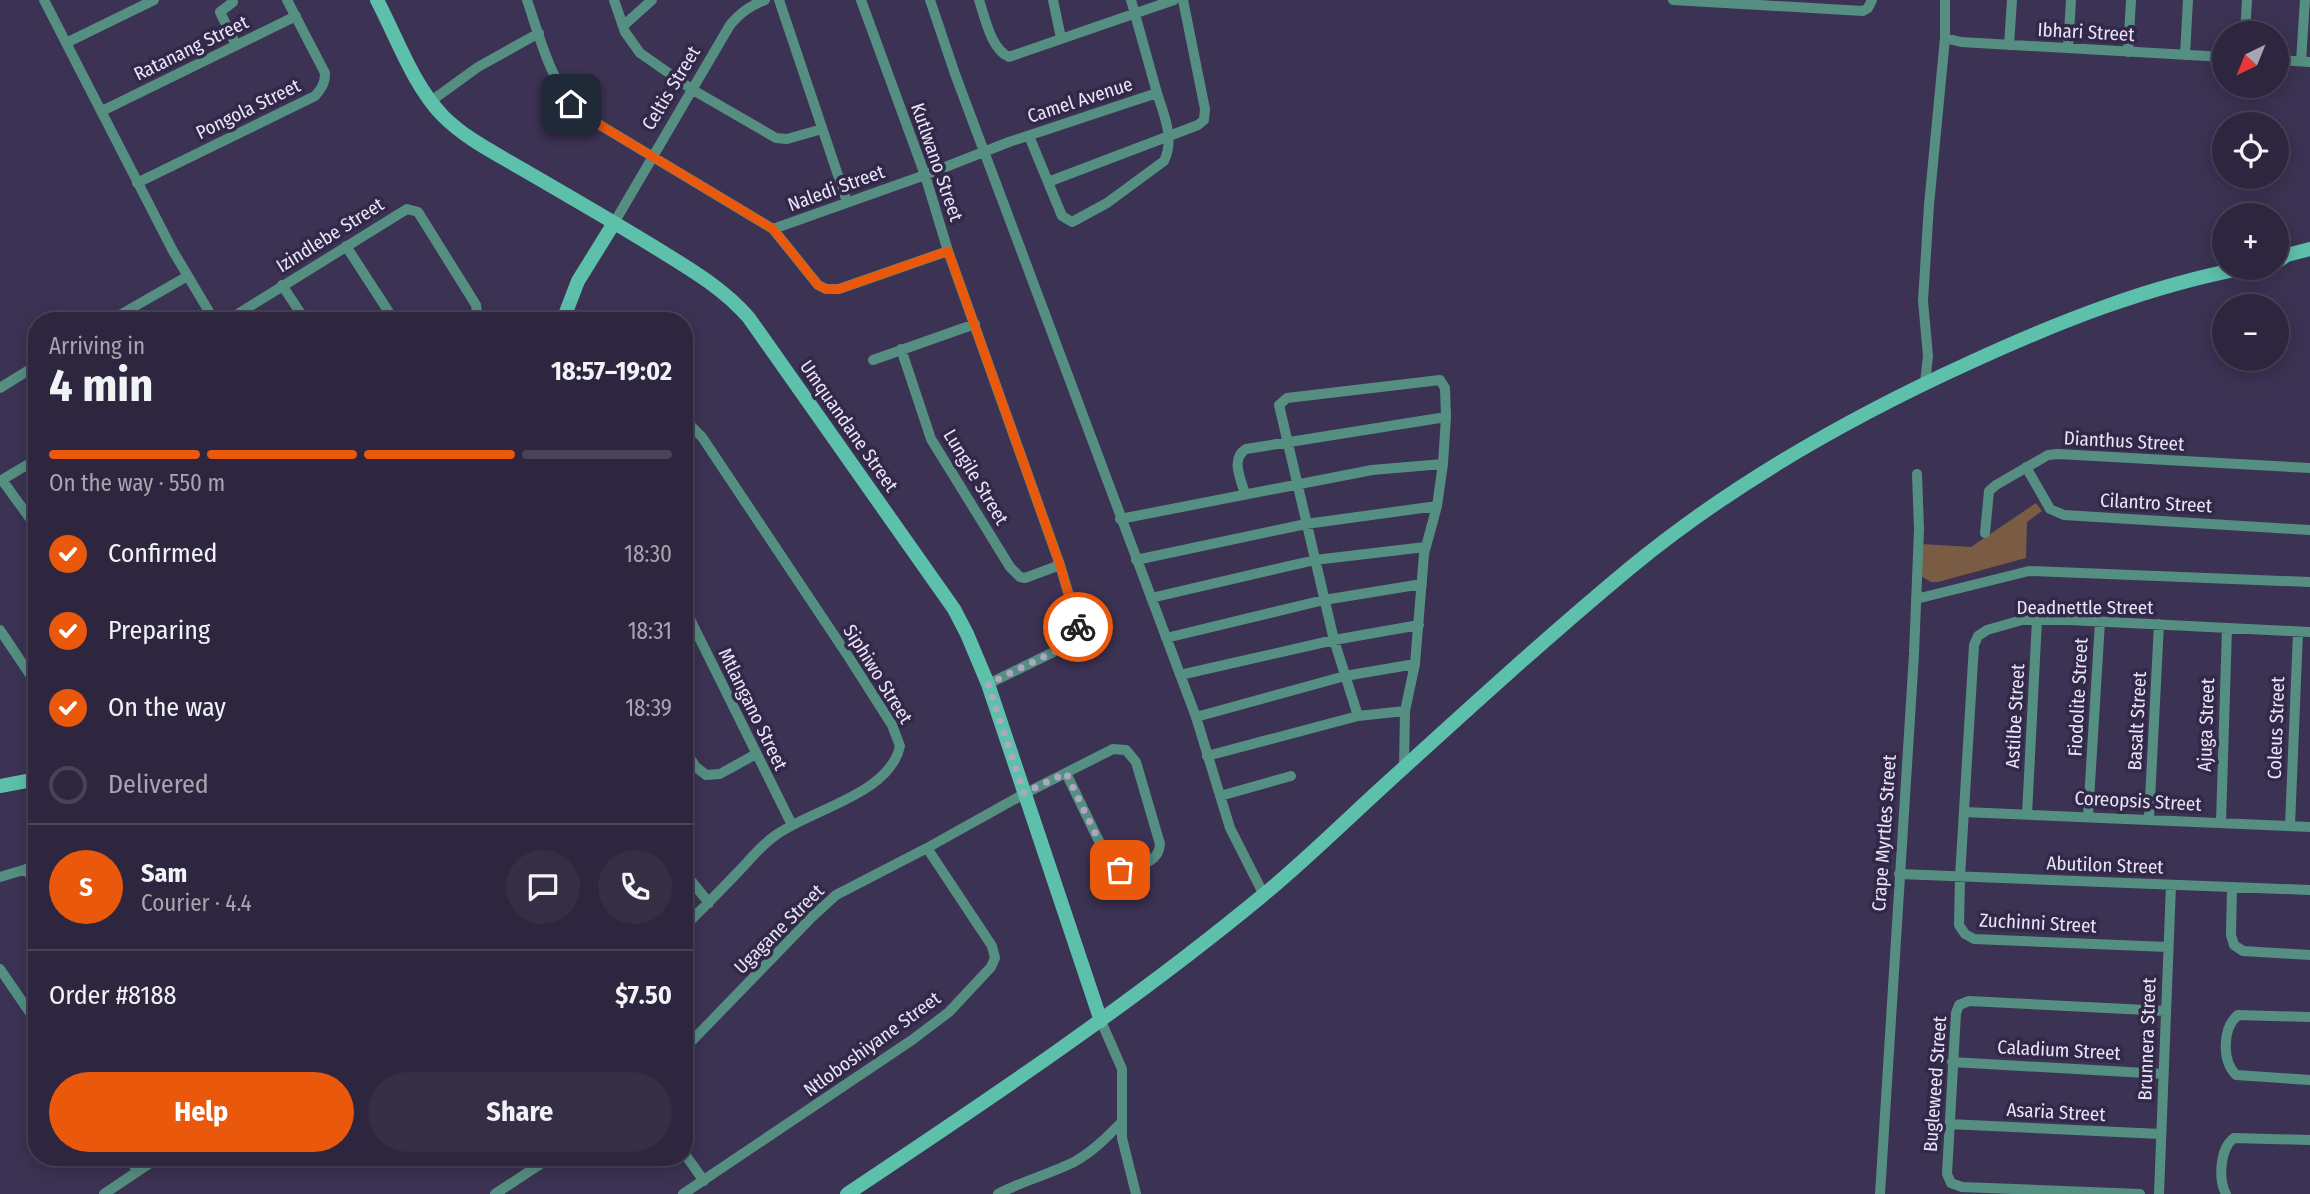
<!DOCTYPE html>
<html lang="en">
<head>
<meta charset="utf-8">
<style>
	:root { --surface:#2d263e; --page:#352e45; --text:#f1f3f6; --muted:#a7a5b0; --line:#484358; --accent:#ea580c }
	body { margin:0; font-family:"Fira Sans Condensed",sans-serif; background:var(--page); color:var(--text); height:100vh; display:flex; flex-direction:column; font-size:26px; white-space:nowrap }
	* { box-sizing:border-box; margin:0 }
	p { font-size:23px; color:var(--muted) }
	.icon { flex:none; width:38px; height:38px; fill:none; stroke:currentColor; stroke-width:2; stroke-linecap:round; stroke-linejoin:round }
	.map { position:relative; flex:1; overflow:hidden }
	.sheet { position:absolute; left:28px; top:312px; width:665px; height:854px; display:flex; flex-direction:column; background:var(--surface); border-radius:28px; box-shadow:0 4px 18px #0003,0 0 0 2px var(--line) }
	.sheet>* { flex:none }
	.needle { width:46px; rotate:223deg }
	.fabs { position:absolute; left:2212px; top:21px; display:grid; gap:14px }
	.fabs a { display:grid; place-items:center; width:77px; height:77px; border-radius:50%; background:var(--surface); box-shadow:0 4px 18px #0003,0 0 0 2px var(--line); font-size:35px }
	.pin { position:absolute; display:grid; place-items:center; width:60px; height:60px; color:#fff; margin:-30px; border-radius:14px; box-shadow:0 4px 10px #0006 }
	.courier { position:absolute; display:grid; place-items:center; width:70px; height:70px; margin:-35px; border:5px solid #ea580c; border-radius:50%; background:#fff; color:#222; box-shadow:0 2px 9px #0007 }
	.summary em { font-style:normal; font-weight:700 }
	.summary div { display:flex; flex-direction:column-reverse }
	.summary { display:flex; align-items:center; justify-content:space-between; height:119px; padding:0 21px }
	h1 { font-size:46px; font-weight:700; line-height:52px }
	.bar { display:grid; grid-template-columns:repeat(4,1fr); gap:10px 7px; align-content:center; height:84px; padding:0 21px }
	.bar i { height:9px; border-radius:5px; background:var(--line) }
	.bar .selected { background:var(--accent) }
	.bar p { grid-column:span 4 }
	.line { display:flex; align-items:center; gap:18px; padding:0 21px; border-top:2px solid var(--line) }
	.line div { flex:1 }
	.round { display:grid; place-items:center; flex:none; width:74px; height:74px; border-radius:37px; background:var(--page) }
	ol { padding:0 21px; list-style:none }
	li { display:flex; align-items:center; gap:21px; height:77px }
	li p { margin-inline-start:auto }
	li .icon { padding:7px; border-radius:50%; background:var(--accent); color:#fff; stroke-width:4 }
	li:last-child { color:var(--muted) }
	li i { width:38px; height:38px; border:4px solid var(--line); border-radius:50% }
	.cta { display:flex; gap:14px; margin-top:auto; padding:14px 21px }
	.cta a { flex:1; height:80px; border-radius:42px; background:var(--accent); color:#fff; font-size:28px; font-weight:700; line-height:80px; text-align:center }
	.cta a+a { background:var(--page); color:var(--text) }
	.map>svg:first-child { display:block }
	.green { fill:#7a5b43 }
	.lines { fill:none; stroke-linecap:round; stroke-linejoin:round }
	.street { stroke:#558f82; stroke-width:10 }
	.secondary { stroke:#5dc0ab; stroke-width:14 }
	.done { stroke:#ada6bf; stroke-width:7; stroke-dasharray:0 12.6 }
	.route { stroke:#ea580c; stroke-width:9 }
	.labels { text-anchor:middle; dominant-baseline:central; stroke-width:7; stroke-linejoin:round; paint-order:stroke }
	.street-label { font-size:19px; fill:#eae4f9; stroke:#322848 }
</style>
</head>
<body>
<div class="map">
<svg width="2310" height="1194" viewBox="0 0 2310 1194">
	<rect width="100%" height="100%" fill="#3c3253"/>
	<!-- green -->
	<path class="green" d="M2036,503L2042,511L2027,522L2026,558L1938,582H1931L1921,576L1922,544L1971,547Z"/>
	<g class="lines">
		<!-- street -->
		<path class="street" d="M44,0L173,251L214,320
			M527,0C540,38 551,84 580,113L773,229L925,175L1009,142L1157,93L1131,0
			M614,0L625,32L640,53L693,90L776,138L787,139L822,129
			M779,0L847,202
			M861,0L925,175L948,251L1060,565L1078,626L1079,636L1072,643L988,684
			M930,0L955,74L1196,717L1230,828L1264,895
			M979,0C985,18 991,49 1009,57L1174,0
			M1053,0L1061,38
			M1673,0L1863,11L1868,8L1872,0
			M233,2L220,12L236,45
			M623,26L652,0
			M2245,33L2247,0
			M1945,38L1961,42L2224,57
			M66,43L154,0
			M2009,45L2012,0
			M2068,48L2071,0
			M2128,52L2131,0
			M2185,55L2188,0
			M2277,60L2310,62
			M2301,61L2305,0
			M431,101L478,67L539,33
			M102,111L296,16
			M1029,136L1062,216L1072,222L1107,203L1164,161C1175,139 1164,115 1157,93
			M1048,182L1198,125L1204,120L1205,109L1183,0
			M137,183L315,96C322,88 325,83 325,73L287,0
			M614,223L730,25C741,12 750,6 765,0
			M773,229L818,285L826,289H839L948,251
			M346,246L394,320
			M282,285L305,320
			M111,320L186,277
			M228,320L407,209L418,212L476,305L478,320
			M901,349L931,439L1010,567L1020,577L1025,578L1060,565
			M873,360L975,324
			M1925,383L1928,356L1923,301L1929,205L1945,38V0
			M0,388L37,365
			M684,419L702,437L848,656L892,725L900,746C890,794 812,809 776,835C761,845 750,860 737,873C720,891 702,909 684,927
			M2026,467L2050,509L2064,515L2310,530
			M2,480L37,528
			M0,481L37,459
			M1245,494C1241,479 1230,459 1246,449L1446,417
			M1120,519L1372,470L1443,464
			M1985,533L1989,491L1996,485L2048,455L2058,454L2310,468
			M1136,560L1306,524L1437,506
			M1151,598L1315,560L1425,547
			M1916,599L2029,571L2310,582
			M684,607L792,825
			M0,630L37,685
			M1166,638L1324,600L1422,584
			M1180,675L1334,640L1419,625
			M1358,716L1334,640L1279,405L1287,398L1440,380L1445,388L1446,417L1443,464L1437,506L1424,554L1415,664L1405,711L1404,767
			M1196,717L1345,676L1415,664
			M684,749L696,767L706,775L720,774L756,754
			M1207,756L1358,716L1405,711
			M1220,796L1291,776
			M1964,812L2310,827
			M2027,814L2037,620
			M2088,816L2100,622
			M2149,819L2159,624
			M2221,822L2227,628
			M2290,826L2298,632
			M26,869L37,886
			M684,872L709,903
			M1899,874L2310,890
			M0,877L37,866
			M2232,887L2231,935L2234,945L2243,951L2310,955
			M2168,947L1974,939L1965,934L1959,925L1960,877L1974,645L1978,636L1987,630L2022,620H2069L2310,632
			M0,969L37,1023
			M2310,1017L2238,1015C2222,1028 2222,1061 2236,1075L2310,1080
			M1101,1021L1122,1069V1138L1136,1194
			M684,1049L812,917L836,895L927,848L1024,794L1113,749L1126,750L1136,762L1160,844C1159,863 1139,865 1124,870H1120L1110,864L1066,773
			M1952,1062L2163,1074
			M1949,1124L2161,1134
			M684,1153L704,1181
			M127,1157L138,1171
			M104,1194L159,1157
			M495,1194L551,1157
			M683,1194L912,1040L949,1012L991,967L995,958L992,946L927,848
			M998,1194C1022,1181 1050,1174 1074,1162C1092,1152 1106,1138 1121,1123
			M1880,1194L1914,654L1919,529L1917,474
			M2140,1194L1962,1187L1951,1183L1947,1174L1956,1013L1959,1005L1969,1001L2166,1011
			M2159,1194L2171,885
			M2226,1194C2218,1179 2220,1148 2234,1138L2310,1140"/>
		<!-- secondary -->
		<path class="secondary" d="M377,0C397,38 413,85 443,116C466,139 495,153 522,169C567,195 612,221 656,248C690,269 723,288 749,318L954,609L967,634L988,684L1101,1021
			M2278,261L2287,255L2310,249
			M563,320L578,281L614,223
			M0,786L37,779
			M847,1194C988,1100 1130,1005 1262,896C1305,861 1346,820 1388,782C1467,710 1547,637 1630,568C1733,483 1850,417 1971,362C2058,322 2149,286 2244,268"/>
	</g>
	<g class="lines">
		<!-- done -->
		<path class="done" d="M1078,627L1079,636L1072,643L988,684L1024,793L1066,773L1110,864L1120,870"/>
		<!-- route -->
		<path class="route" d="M571,104L580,113L773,229L818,285L826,289H839L948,251L1060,565L1078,627"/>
	</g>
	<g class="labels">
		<!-- street labels -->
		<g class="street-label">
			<text transform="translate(2086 32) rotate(3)">Ibhari Street</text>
			<text transform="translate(191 48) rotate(-26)">Ratanang Street</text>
			<text transform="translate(671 88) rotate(-59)">Celtis Street</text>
			<text transform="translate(1080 100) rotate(-18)">Camel Avenue</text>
			<text transform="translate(248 109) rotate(-26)">Pongola Street</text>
			<text transform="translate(937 162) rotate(71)">Kutlwano Street</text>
			<text transform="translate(836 188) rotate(-20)">Naledi Street</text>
			<text transform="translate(330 235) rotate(-32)">Izindlebe Street</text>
			<text transform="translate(849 426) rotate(55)">Umquandane Street</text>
			<text transform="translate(2124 441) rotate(3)">Dianthus Street</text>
			<text transform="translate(976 477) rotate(59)">Lungile Street</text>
			<text transform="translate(2156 503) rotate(3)">Cilantro Street</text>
			<text x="2085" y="607">Deadnettle Street</text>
			<text transform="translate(878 674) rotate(58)">Siphiwo Street</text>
			<text transform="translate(2078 697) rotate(-87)">Fiodolite Street</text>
			<text transform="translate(753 709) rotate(64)">Mtlangano Street</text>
			<text transform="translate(2015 716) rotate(-87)">Astilbe Street</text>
			<text transform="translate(2137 721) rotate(-87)">Basalt Street</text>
			<text transform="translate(2206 725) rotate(-88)">Ajuga Street</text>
			<text transform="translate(2276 728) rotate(-88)">Coleus Street</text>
			<text transform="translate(2138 801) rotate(3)">Coreopsis Street</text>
			<text transform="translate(1884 833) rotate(-86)">Crape Myrtles Street</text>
			<text transform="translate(2105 865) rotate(2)">Abutilon Street</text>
			<text transform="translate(2038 923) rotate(3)">Zuchinni Street</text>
			<text transform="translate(779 929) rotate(-45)">Ugagane Street</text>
			<text transform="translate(2147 1039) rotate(-88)">Brunnera Street</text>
			<text transform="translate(872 1044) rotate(-36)">Ntloboshiyane Street</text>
			<text transform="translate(2059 1050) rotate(3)">Caladium Street</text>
			<text transform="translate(1935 1084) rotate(-86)">Bugleweed Street</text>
			<text transform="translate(2056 1112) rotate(3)">Asaria Street</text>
		</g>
	</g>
</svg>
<div class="fabs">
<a><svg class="needle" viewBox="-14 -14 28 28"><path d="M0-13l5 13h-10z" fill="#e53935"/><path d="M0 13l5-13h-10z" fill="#a7a5b0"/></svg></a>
<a><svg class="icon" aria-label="locate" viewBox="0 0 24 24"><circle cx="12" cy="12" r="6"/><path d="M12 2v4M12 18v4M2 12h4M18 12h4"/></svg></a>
<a>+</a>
<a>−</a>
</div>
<div class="pin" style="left:1120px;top:870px;background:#ea580c"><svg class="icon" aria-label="bag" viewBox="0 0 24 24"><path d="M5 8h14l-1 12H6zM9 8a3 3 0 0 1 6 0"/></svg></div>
<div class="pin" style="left:571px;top:104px;background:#1f2937"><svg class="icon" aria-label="home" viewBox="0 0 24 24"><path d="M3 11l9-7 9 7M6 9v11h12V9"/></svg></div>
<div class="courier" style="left:1078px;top:627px"><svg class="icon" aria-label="bike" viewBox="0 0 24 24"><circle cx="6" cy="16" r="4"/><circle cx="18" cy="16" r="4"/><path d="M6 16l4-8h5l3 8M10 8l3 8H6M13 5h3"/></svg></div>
<section class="sheet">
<div class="summary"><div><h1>4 min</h1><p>Arriving in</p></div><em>18:57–19:02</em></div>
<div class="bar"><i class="selected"></i><i class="selected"></i><i class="selected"></i><i></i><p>On the way · 550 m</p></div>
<ol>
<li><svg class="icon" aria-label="check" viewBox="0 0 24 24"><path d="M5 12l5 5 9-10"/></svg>Confirmed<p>18:30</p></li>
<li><svg class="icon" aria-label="check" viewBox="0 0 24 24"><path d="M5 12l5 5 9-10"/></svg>Preparing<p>18:31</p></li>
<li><svg class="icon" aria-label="check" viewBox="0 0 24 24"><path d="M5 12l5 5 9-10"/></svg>On the way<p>18:39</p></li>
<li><i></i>Delivered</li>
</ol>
<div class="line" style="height:126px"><b class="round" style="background:var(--accent);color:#fff">S</b><div><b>Sam</b><p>Courier · 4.4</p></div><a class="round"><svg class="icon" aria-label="chat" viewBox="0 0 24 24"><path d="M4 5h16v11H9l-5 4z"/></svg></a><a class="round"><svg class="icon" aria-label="phone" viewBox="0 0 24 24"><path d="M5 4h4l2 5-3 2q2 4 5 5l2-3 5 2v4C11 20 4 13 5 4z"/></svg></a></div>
<div class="line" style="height:91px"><div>Order #8188</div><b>$7.50</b></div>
<div class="cta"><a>Help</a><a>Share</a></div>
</section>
</div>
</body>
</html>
